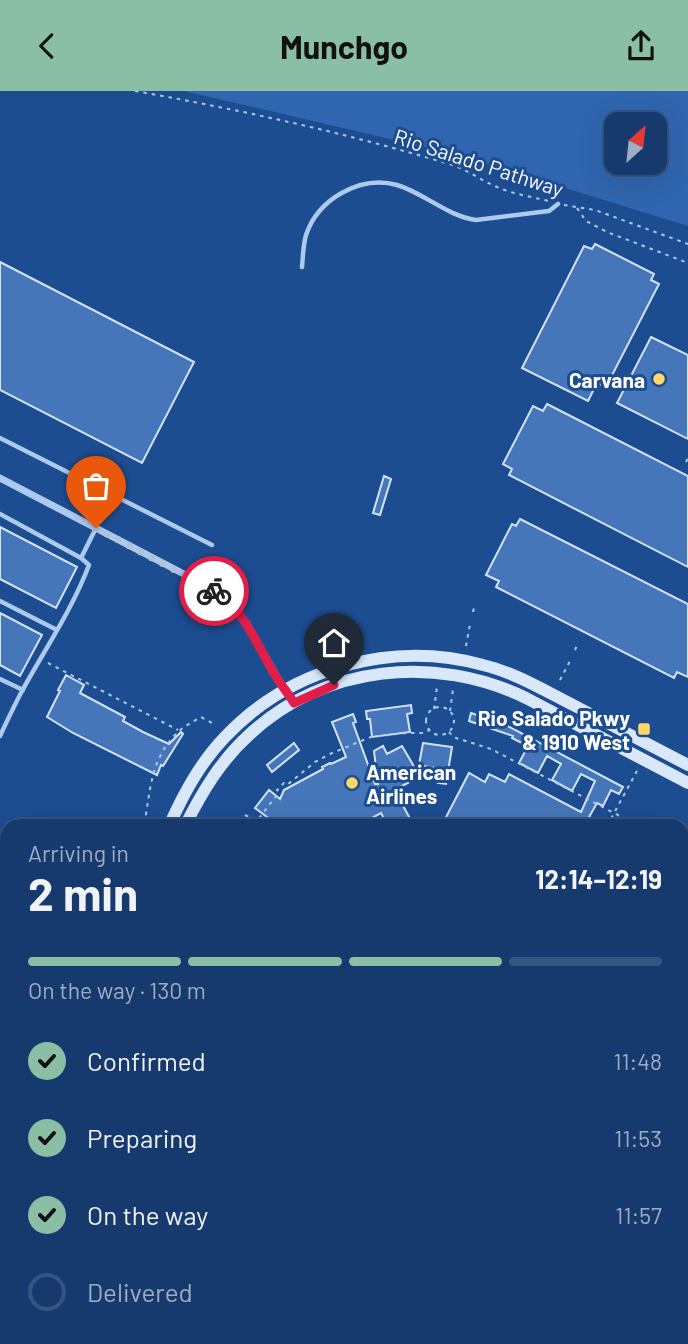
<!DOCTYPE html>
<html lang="en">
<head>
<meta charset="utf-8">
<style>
	:root { --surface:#163a6d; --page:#1f4172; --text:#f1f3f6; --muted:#9eadc2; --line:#355480; --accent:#8abfa5 }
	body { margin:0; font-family:Barlow,sans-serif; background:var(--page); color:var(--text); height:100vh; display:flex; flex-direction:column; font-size:26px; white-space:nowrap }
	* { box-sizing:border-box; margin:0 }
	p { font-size:23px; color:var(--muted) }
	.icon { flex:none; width:38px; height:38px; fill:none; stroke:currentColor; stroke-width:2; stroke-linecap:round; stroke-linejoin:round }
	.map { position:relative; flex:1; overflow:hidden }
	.drawer { position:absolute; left:0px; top:728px; width:690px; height:525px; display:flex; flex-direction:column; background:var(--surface); border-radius:21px 21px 0 0; box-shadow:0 7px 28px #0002,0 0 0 2px var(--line) }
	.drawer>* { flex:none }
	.needle { width:46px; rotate:27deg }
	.buttons { position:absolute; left:604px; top:21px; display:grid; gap:14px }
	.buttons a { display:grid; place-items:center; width:63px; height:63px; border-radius:14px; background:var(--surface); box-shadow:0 7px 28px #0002,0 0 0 2px var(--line); font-size:35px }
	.pin { position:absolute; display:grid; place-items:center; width:60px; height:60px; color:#fff; margin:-72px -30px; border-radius:50% 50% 50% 0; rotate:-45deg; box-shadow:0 0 7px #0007 }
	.pin .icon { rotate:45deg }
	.courier { position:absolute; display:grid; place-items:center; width:70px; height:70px; margin:-35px; border:5px solid #e11d48; border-radius:50%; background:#fff; color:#222; box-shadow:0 2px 9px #0007 }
	.summary em { font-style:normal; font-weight:700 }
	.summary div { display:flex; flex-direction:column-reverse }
	.summary { display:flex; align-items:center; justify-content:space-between; height:119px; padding:0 28px }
	h1 { font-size:46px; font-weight:700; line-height:52px }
	.bar { display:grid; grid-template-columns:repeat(4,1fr); gap:10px 7px; align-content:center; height:84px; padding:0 28px }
	.bar i { height:9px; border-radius:5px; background:var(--line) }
	.bar .current { background:var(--accent) }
	.bar p { grid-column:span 4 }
	ol { padding:0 28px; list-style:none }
	li { display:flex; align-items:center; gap:21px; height:77px }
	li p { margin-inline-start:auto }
	li .icon { padding:7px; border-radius:50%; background:var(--accent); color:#111; stroke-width:4 }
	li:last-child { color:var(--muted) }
	li i { width:38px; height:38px; border:4px solid var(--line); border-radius:50% }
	header { display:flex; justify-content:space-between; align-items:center; height:91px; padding:0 28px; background:var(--accent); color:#111; font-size:32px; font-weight:700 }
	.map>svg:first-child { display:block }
	.green { fill:#3066af; fill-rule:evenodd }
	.building { fill:#4576b9; stroke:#d2e3fa; stroke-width:2 }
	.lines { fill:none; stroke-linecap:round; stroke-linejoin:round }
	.path { stroke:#acc9ee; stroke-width:2; stroke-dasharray:3.5 5; stroke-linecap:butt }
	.lane { stroke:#acc9ee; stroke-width:4.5 }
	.street { stroke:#acc9ee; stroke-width:7 }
	.secondary { stroke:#d9e7fa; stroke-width:12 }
	.done { stroke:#b0c1d8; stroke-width:7; stroke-dasharray:0 12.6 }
	.route { stroke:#e11d48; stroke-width:9 }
	.poi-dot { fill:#fed76b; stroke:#1d4d91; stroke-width:2.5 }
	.labels { text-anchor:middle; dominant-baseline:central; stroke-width:6; stroke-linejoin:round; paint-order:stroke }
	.street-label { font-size:21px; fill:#fff; stroke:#1d4d91 }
	.poi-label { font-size:21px; font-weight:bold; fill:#fff; stroke:#1d4d91; text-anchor:end }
</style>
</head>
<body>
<header><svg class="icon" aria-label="back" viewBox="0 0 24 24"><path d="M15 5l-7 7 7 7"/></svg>Munchgo<svg class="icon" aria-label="share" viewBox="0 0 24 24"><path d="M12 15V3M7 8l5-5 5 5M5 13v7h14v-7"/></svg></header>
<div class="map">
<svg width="688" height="1253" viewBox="0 0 688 1253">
	<rect width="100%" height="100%" fill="#1d4d91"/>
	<!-- green -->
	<path class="green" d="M184,0H688V135L459,64ZM616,33H654V72H616Z"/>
	<!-- building -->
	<path class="building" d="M595,153L654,183L651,189L659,193L606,296L597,292L588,310L522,277L584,155L592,158Z
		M0,171L194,271L142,372L0,299Z
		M651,246L688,264V348L617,312Z
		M547,313L688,385V476L509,384L512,378L503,373L533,315L543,320Z
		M384,385L391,388L380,424L373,422Z
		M520,428L688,513V586L677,581L674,587L496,496L499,490L486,484L512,433L516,435Z
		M0,436L77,476L56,517L0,488Z
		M0,522L42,544L20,585L0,574Z
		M66,584L84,594L80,602L125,626L123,630L143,641L169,653L181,641L183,643L163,675L161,674L157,684L73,642L47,626L60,600L58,599Z
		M411,614L412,622L407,623L410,641L372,646L370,628H367L366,620Z
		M471,622L504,633L623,696L619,703L611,699L603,715L597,712L589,726L607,735H454L444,730L469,682L485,691L489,683L505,691L509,683L581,721L595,690L581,683L572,700L552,689L561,673L547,665L538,682L519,672L528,655L512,647L513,645L469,630Z
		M353,623L356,631L353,632L375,693H378L374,660L383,655L387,663L402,655L412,672L419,686L400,696L407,708L401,711L414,735H388L381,722L357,735H268L271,729L255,717L269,699L280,708L284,699L323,678L322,676L330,672L331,673L346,666L332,631Z
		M294,652L299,659L272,681L267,674Z
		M423,652L452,656L446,693L438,692L440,678L419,674Z"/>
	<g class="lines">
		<!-- path -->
		<path class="path" d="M135,0C241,19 346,42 449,73C467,78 480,89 497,96C513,103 532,106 549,110
			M564,114L595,119L688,153
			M577,117L586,130L607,141L688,172
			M686,371L688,367
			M473,521L475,513
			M466,555L470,533
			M575,559L578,552
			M48,572L178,639
			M560,589L570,570
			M426 630a14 14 0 1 1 28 0a14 14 0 1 1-28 0Z
			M434,618L437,596
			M450,620L453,598
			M449,641L453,646L491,658L639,735
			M245,724L257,730L279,701L277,699L284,692L287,694L315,671L330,663L361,650L371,646L406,642H425L429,639
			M157,735L147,730L146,723C151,692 153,665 178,641C184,635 193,631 201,626L216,634
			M607,735L637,680
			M682,754L688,744
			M682,758L688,761"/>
		<!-- lane -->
		<path class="lane" d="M302,176C303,166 303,154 306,144C318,108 360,84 397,94C424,102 447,125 476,129L549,120L558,113
			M0,347L212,454
			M0,423L81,467L89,474C72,519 45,558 22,600C14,615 7,630 0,645
			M81,467L96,437
			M0,510L57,539
			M0,588L23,599
			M215,1246L226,1253"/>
		<!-- street -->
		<path class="street" d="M0,387L205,494L237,519L247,533L277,586L294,612
			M0,812L7,814
			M682,1089L688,1091
			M0,1211L7,1216
			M0,1225L7,1226
			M53,1246L65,1253
			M393,1246L406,1253
			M685,1253L688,1247"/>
		<!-- secondary -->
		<path class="secondary" d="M169,735C184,702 200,672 225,646C290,577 392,549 483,574C516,582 545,600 575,615C613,635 650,654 688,674
			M185,735C202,701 221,669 250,643C325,574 436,563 526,607L688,692
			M0,1093L7,1079"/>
	</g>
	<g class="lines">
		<!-- done -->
		<path class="done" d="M96,437L214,500"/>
		<!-- route -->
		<path class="route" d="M214,500C247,523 255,551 275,584C281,594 288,602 294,612L334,594"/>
	</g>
	<!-- markers -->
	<g class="poi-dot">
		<circle cx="659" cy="288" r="7"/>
		<rect x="637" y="631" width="14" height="14" rx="3.5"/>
		<circle cx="352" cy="692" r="7"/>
	</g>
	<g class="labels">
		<!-- street labels -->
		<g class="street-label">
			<text transform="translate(479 71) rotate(18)">Rio Salado Pathway</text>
		</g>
		<!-- poi labels -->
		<g class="poi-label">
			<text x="645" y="288">Carvana</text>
			<text x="630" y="626">Rio Salado Pkwy<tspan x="630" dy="24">&amp; 1910 West</tspan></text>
			<text x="366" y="680" text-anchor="start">American<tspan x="366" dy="24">Airlines</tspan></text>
		</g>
	</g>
</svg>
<div class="buttons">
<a><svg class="needle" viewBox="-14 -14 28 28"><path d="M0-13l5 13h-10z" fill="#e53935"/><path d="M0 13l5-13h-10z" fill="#9eadc2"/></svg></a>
</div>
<div class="pin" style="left:96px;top:437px;background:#ea580c"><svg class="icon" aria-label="bag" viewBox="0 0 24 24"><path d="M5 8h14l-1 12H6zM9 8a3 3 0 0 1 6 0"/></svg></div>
<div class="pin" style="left:334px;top:594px;background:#1f2937"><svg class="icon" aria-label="home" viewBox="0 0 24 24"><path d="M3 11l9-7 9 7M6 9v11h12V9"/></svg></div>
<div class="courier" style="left:214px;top:500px"><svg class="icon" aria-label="bike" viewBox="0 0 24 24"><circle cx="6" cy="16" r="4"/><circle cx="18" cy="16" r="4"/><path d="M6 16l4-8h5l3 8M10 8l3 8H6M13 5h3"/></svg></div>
<section class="drawer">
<div class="summary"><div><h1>2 min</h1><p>Arriving in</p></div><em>12:14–12:19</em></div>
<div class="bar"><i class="current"></i><i class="current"></i><i class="current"></i><i></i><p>On the way · 130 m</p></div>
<ol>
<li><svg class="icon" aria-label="check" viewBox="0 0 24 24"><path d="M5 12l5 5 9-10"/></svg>Confirmed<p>11:48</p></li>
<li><svg class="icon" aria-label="check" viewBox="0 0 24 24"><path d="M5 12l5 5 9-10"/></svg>Preparing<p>11:53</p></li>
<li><svg class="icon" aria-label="check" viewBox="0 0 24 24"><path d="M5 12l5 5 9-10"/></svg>On the way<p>11:57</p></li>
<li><i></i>Delivered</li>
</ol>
</section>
</div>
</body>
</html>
